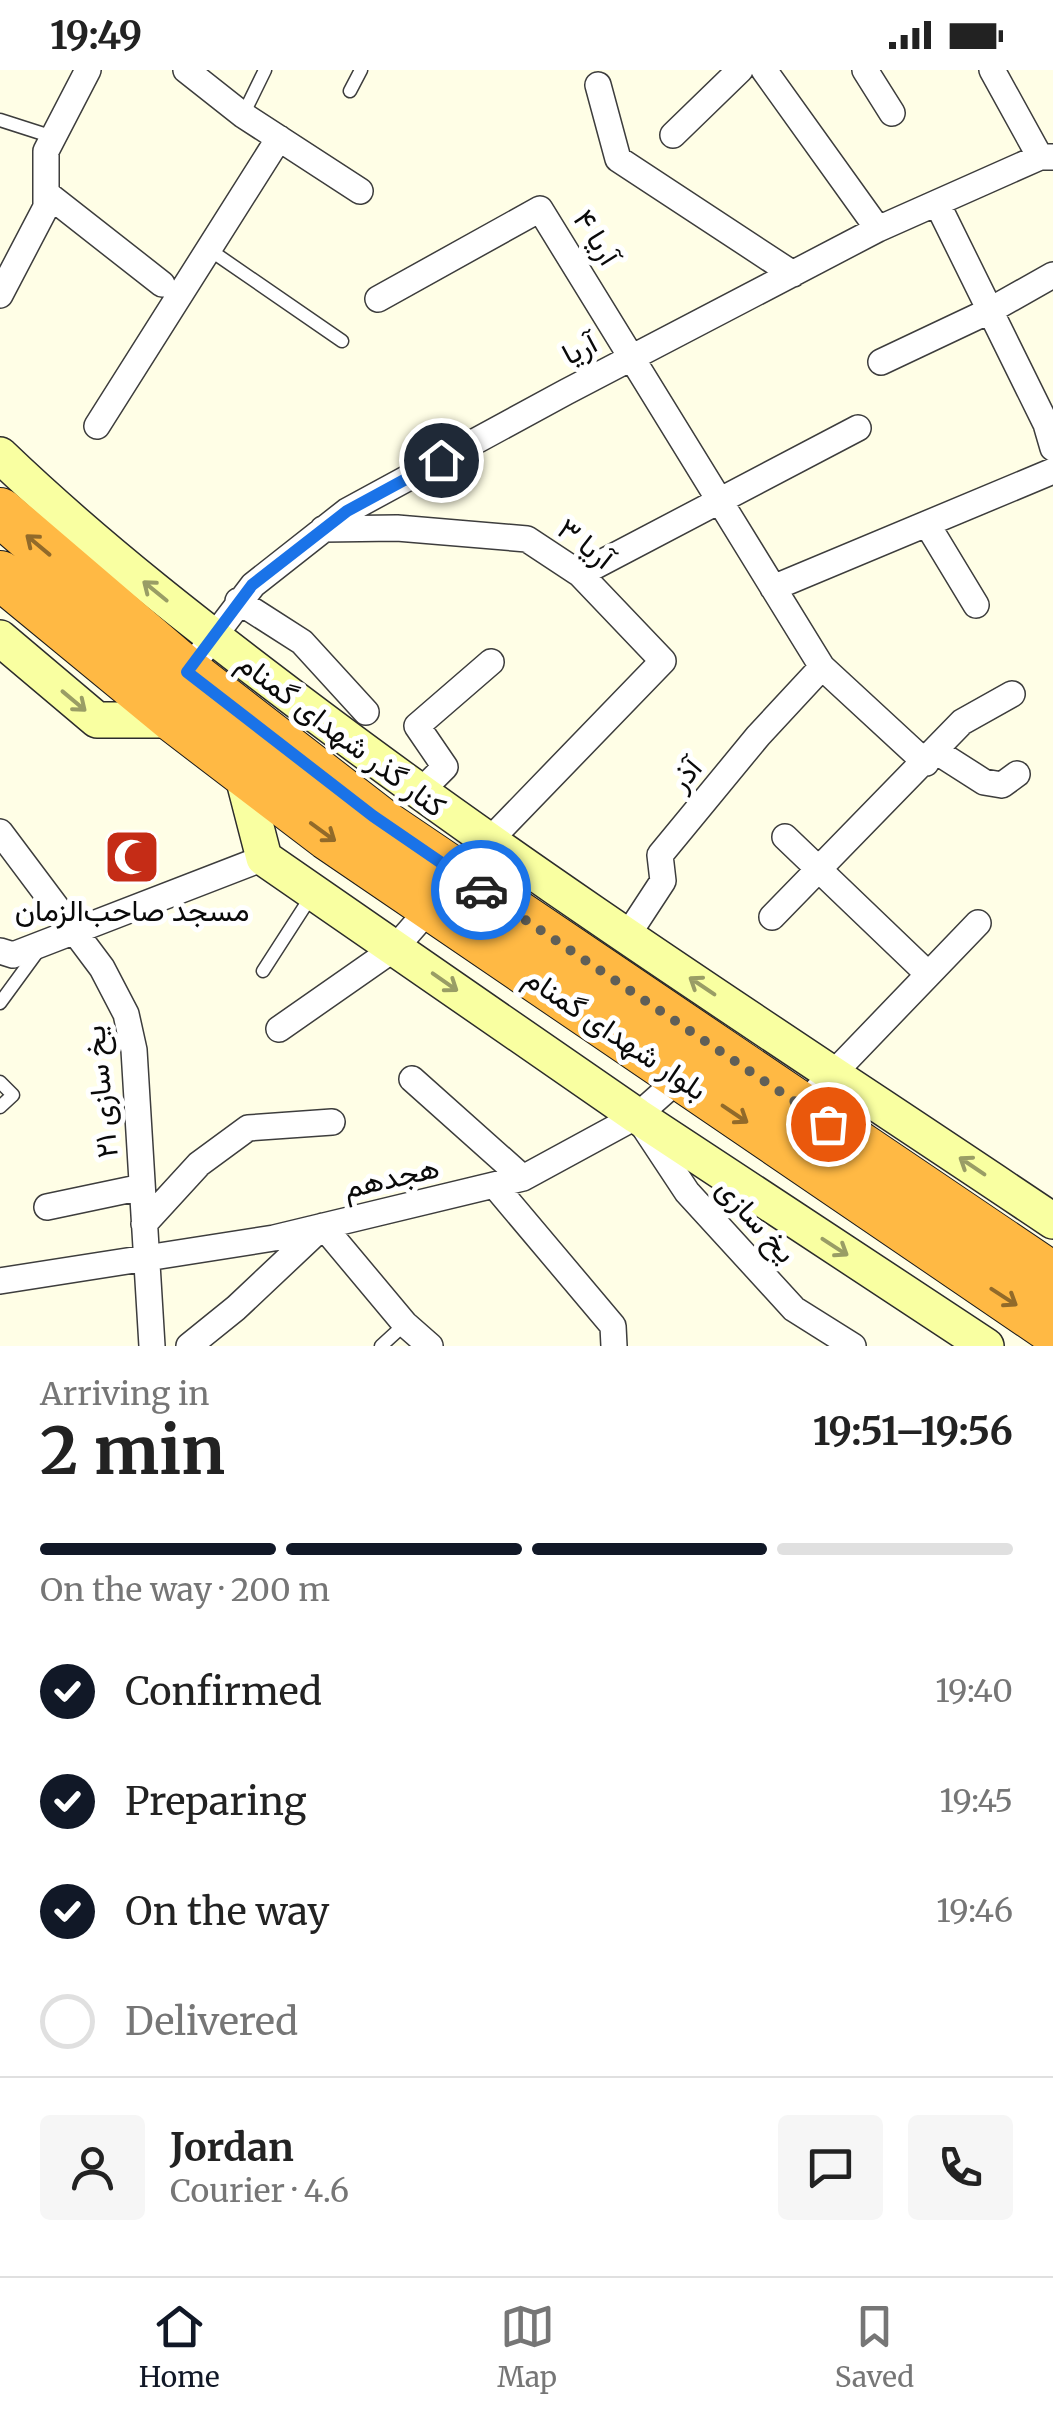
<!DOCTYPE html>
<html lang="en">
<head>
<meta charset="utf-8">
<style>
	:root { --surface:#fff; --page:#f6f6f6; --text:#222; --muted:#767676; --line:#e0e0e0; --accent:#111827 }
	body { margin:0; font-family:Merriweather,Vazirmatn,serif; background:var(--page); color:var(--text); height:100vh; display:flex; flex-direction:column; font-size:38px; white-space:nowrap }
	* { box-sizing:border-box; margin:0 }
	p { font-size:32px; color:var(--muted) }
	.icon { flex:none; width:55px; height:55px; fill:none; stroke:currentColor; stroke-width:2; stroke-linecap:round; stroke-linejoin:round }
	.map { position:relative; height:1276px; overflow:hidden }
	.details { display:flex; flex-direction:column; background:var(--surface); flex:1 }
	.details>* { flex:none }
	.pin { position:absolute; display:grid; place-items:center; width:85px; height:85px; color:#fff; margin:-42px; border:5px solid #fff; border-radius:50%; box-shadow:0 2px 10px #0007 }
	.courier { position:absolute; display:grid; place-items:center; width:100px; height:100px; margin:-50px; border:8px solid #1a73e8; border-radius:50%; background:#fff; color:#222; box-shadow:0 2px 12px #0007 }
	.head em { font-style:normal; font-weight:700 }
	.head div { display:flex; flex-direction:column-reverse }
	.head { display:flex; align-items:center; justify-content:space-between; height:170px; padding:0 40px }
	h1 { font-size:65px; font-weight:700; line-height:75px }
	.bar { display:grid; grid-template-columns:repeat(4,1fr); gap:15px 10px; align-content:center; height:120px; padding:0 40px }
	.bar i { height:12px; border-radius:8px; background:var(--line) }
	.bar .active { background:var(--accent) }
	.bar p { grid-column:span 4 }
	.line { display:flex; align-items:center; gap:25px; padding:0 40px; border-top:2px solid var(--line) }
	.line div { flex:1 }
	.round { display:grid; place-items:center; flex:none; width:105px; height:105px; border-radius:10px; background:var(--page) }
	ol { padding:0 40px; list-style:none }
	li { display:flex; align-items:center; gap:30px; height:110px }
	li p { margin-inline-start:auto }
	li .icon { padding:10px; border-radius:50%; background:var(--accent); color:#fff; stroke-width:4 }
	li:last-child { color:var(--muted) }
	li i { width:55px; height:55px; border:5px solid var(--line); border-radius:50% }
	.status { display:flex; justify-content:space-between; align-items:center; height:70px; padding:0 50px; background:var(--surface); direction:ltr }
	.status svg { height:28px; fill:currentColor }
	.menu { display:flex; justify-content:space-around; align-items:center; height:140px; border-top:2px solid var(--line); background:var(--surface); font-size:28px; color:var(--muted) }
	.menu a { display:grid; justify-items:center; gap:5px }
	.menu .active { color:var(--accent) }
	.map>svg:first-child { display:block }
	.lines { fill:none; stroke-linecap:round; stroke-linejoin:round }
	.lane-casing { stroke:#3d3d3d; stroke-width:15 }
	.street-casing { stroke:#3d3d3d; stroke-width:28 }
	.secondary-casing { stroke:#2c2c2c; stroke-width:38 }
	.highway-casing { stroke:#1b1b1b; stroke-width:50 }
	.lane { stroke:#fff; stroke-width:12 }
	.street { stroke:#fff; stroke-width:25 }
	.secondary { stroke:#f9ffa1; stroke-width:35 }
	.highway { stroke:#ffb944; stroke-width:48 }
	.oneway { stroke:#916a2a }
	.oneway2 { stroke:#999d65 }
	.done { stroke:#605f57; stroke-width:10; stroke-dasharray:0 18 }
	.route { stroke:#1a73e8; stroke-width:12 }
	.labels { text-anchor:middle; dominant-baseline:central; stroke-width:10; stroke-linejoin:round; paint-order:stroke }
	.street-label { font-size:30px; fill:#0a0a0a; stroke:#fff }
	.poi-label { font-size:30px; fill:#0a0a0a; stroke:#fff }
</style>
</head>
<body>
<div class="status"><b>19:49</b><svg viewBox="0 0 49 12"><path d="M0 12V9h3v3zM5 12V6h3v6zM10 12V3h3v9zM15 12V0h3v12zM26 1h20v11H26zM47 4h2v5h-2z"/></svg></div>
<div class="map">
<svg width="1053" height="1276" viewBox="0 0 1053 1276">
	<rect width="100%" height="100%" fill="#fffee6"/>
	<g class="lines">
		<!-- lane casing -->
		<g class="lane-casing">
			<path id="lane" d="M350,21L361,0
				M243,45L265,0
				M0,50L53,67
				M207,178L342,271
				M263,901L312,825
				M0,933L38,881
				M0,1012L13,1025L0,1037
				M381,1276L405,1254"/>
		</g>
		<!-- street casing -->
		<g class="street-casing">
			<path id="street" d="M186,0L243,45L360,121
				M764,0L878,159
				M865,0L892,43
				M992,0L1040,87
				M598,15L618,89L793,204
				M673,65L740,0
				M46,123L162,214
				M937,133L1046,354L1053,378
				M0,225L46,137V81L88,0
				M378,229L540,139L822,597L926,693
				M881,292L989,241L1053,205
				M97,356L279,68
				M927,454L976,535
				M323,459L397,458L527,469L580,504L663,591L457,804
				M580,504L858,358
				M773,518L1053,401
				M238,531L302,572L366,642
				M187,602L253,515L347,441L566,322L878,159L1040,87H1053
				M937,682L984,712L1002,715L1017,704
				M419,723L445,697L417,656L491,592
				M0,762L102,898L126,944L134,980L152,1276
				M785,767L928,904
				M772,847L962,652L1012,624
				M627,866L663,811L660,785L758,666L822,597
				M0,881L13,885L264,788
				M279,959L395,878L430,838
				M412,1009L523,1108
				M802,1036L978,853
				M642,1054L687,1122L794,1239L853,1276
				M495,1116L613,1256L614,1276
				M47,1137L142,1117
				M144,1154L199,1094L248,1058L332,1052
				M0,1211L274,1168L523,1108L637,1046L681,1007
				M189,1276L236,1238L323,1156L405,1254L430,1276"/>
		</g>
		<!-- secondary casing -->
		<g class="secondary-casing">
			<path id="secondary" d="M0,385C99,480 207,563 316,645C554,824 806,985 1053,1151
				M0,568L97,650H176
				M242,703L264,788L637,1046L986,1276"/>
		</g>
		<!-- highway casing -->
		<g class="highway-casing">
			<path id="highway" d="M0,442L187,602L386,756L1053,1207
				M0,505L176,650L328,766L1053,1260"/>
		</g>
		<!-- lane -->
		<use href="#lane" class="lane"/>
		<!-- street -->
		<use href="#street" class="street"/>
		<!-- secondary -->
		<use href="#secondary" class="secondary"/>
		<!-- highway -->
		<use href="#highway" class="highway"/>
	</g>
	<!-- one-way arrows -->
	<defs><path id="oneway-shaft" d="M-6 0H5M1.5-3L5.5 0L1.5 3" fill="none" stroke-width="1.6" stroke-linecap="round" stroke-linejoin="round" transform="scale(2.5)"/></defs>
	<g class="oneway">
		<use href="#oneway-shaft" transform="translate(38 475) rotate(-140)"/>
		<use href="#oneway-shaft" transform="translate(323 762) rotate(36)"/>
		<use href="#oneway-shaft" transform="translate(735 1044) rotate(34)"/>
		<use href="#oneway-shaft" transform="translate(1004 1227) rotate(33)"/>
	</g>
	<g class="oneway2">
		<use href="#oneway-shaft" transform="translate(155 521) rotate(-141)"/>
		<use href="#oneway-shaft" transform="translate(74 631) rotate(40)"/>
		<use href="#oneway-shaft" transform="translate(445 912) rotate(35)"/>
		<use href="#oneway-shaft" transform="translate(702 916) rotate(-146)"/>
		<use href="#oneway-shaft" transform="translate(972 1096) rotate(-146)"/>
		<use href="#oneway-shaft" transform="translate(835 1177) rotate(33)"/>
	</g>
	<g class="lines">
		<!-- done -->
		<path class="done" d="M481,820L828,1054"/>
		<!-- route -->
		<path class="route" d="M441,390L347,441L252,515L187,602L373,746L481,820"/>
	</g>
	<!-- icons -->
	<defs>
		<g id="mosque-square" transform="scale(2.875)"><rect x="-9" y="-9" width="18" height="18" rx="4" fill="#c52c16" stroke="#fff"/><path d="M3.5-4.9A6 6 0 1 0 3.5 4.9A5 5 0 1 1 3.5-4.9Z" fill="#fff"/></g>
	</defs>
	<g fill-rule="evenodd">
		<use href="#mosque-square" x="132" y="787"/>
	</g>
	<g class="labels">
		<!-- street labels -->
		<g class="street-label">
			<text transform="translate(597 167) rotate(58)">آریا ۴</text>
			<text transform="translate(579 278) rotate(-28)">آریا</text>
			<text transform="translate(586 473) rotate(38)">آریا ۳</text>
			<text transform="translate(342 664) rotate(37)">کنار گذر شهدای گمنام</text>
			<text transform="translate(685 704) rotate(-50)">آذر</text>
			<text transform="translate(616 963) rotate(34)">بلوار شهدای گمنام</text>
			<text transform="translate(100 1022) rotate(-96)">یخ سازی ۲۱</text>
			<text transform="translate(391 1107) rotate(-13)">هجدهم</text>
			<text transform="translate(757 1150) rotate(48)">یخ سازی</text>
		</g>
		<!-- poi labels -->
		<g class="poi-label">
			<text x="132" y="840">مسجد صاحب‌الزمان</text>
		</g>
	</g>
</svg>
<div class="pin" style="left:828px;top:1054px;background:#ea580c"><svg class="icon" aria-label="bag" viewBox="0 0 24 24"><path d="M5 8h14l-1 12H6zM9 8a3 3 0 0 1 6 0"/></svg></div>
<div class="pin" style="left:441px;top:390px;background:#1f2937"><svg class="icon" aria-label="home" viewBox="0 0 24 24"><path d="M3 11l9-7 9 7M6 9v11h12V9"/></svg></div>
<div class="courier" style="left:481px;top:820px"><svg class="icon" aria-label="car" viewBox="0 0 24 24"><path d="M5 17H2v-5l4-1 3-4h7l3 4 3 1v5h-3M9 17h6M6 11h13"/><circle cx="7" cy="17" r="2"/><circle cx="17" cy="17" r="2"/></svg></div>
</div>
<section class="details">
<div class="head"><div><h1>2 min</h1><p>Arriving in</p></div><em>19:51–19:56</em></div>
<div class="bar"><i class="active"></i><i class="active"></i><i class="active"></i><i></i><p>On the way · 200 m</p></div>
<ol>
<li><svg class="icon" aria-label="check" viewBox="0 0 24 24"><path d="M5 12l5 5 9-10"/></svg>Confirmed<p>19:40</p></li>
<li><svg class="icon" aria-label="check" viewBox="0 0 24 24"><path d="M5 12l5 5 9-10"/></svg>Preparing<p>19:45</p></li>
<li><svg class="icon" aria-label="check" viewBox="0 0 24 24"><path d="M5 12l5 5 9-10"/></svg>On the way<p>19:46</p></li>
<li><i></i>Delivered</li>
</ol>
<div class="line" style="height:180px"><a class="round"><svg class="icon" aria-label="person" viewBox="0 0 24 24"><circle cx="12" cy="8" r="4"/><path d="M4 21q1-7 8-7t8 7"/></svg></a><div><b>Jordan</b><p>Courier · 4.6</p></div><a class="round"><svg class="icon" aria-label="chat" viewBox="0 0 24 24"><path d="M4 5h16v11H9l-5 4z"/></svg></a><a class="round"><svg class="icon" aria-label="phone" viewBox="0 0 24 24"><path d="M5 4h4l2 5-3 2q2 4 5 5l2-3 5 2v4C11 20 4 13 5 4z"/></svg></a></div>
</section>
<nav class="menu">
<a class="active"><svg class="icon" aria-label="home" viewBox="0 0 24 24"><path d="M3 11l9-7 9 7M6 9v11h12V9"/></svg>Home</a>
<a><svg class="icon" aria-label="map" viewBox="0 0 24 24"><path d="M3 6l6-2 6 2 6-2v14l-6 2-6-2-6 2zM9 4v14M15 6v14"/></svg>Map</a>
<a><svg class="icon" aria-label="saved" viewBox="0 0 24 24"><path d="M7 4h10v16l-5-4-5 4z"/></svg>Saved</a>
</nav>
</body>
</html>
